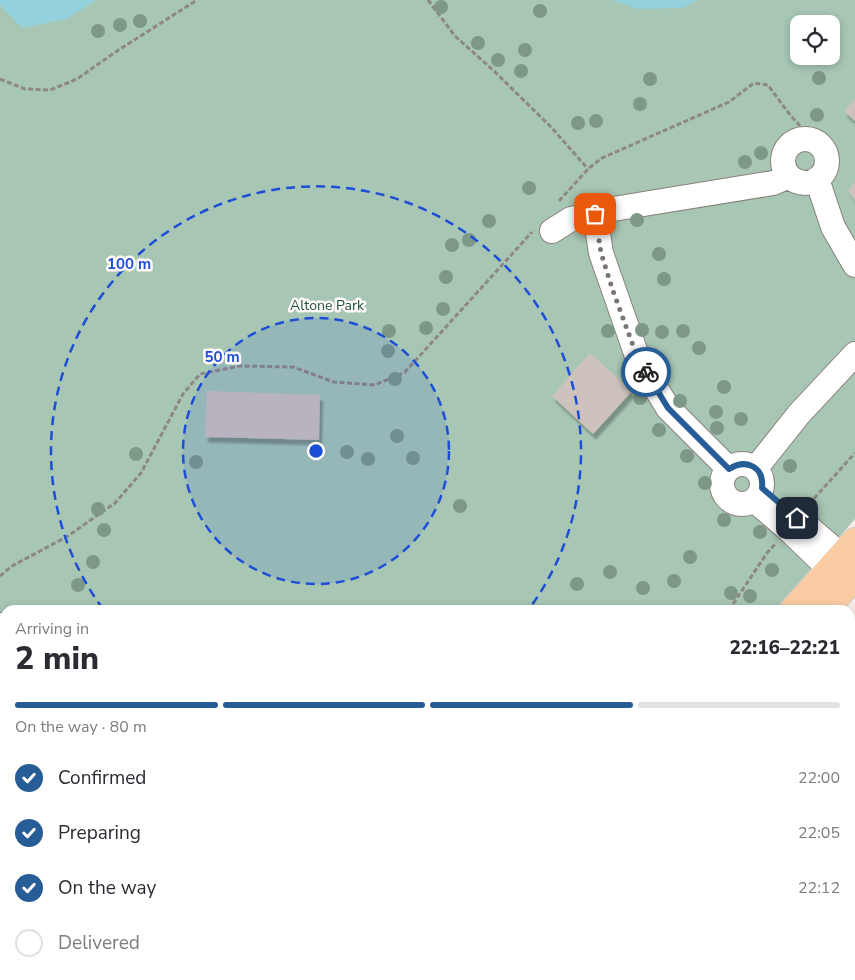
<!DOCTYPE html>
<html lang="en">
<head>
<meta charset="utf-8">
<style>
	:root { --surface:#fff; --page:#f7f7f7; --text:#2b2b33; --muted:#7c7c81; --line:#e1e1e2; --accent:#265d96 }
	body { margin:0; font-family:"Nunito Sans",sans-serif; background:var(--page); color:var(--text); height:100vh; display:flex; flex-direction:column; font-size:19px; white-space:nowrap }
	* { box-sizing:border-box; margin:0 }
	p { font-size:16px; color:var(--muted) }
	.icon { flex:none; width:28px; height:28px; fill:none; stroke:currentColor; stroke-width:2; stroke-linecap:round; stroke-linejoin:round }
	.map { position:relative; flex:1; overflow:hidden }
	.drawer { position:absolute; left:0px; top:605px; width:855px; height:375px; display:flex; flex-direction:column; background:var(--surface); border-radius:15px 15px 0 0; box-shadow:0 2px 8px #0003 }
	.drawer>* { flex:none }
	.controls { position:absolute; left:790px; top:15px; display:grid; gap:10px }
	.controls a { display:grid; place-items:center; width:50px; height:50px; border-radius:10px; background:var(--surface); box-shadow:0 2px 8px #0003; font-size:25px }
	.pin { position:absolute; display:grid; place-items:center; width:42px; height:42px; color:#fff; margin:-21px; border-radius:10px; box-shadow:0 2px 8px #0006 }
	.courier { position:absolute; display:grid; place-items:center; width:50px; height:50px; margin:-25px; border:4px solid #265d96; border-radius:50%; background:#fff; color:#222; box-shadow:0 1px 6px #0007 }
	.head em { font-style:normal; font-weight:800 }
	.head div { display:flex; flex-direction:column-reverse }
	.head { display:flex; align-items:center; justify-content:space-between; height:85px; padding:0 15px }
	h1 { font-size:32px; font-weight:800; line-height:38px }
	.bar { display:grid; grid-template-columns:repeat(4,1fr); gap:8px 5px; align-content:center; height:60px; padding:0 15px }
	.bar i { height:6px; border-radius:4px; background:var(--line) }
	.bar .current { background:var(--accent) }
	.bar p { grid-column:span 4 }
	ol { padding:0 15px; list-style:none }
	li { display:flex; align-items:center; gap:15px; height:55px }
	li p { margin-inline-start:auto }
	li .icon { padding:5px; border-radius:50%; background:var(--accent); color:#fff; stroke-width:4 }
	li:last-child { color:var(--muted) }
	li i { width:28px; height:28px; border:2px solid var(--line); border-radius:50% }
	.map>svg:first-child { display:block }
	.green { fill:#a7c6b4; fill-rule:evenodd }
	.water { fill:#93d2dd }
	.building { fill:#cdc2bc; filter:url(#shadow) }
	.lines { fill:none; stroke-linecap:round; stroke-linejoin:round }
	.minor-casing { stroke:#8b807b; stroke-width:26 }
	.major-casing { stroke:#cbcaca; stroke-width:30 }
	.path { stroke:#8f8784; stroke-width:3; stroke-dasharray:5 2.5; stroke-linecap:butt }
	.minor { stroke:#fff; stroke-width:24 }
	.major { stroke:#facca4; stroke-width:28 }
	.tree { fill:#7d9887 }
	.done { stroke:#7b7471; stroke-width:5; stroke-dasharray:0 9 }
	.route { stroke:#265d96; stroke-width:6 }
	.ring { fill:none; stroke:#1d4ed8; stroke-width:2.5; stroke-dasharray:9 6 }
	.labels { text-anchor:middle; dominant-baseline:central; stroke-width:5; stroke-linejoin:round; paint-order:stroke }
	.park-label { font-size:14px; fill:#1a5439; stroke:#fffaf8 }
	.centre { fill:#1d4ed8; stroke:#fffaf8; stroke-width:2.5 }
	.ring-label { font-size:15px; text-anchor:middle; font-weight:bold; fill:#1d4ed8; stroke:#fffaf8; stroke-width:5; stroke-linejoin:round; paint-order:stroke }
</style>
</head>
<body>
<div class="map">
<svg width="855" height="980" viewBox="0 0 855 980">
	<defs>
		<filter id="shadow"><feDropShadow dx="3" dy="5.5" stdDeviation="1" flood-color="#0004"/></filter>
	</defs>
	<rect width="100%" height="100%" fill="#f7ebe6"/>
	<!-- green -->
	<path class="green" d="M0,0H855V519L775,610H5V757L0,752ZM799,24H831V56H799Z
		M236,975H444L439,980H241Z"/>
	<!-- water -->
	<path class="water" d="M0,0H96L67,19L22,28L0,5Z
		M612,0H698L682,8L638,9Z"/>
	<!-- building -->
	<path class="building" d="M855,99V121L844,111Z
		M855,182V201L848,190Z
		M590,353L632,391L593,434L552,396Z
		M207,391L320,395L319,440L205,437Z"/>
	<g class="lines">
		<!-- minor casing -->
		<g class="minor-casing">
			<path id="minor" d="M783 161a22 22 0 1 1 44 0a22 22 0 1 1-44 0Z
				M817,179L833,227L855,265
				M552,231L571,219L595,214
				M722 484a20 20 0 1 1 40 0a20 20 0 1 1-40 0Z
				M756,468L799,414L855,354
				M729,469L668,408L638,359L601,253L595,214L607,210L773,183L789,176
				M754,500L788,529L843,582
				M794,515L855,567
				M0,625L3,629L5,638
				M0,706L5,695
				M0,783L5,789
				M198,975L204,980
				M692,975L706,980
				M78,980L82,975
				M606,980L610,975"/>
		</g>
		<!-- major casing -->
		<g class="major-casing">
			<path id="major" d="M794,610L855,542
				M824,610L855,575
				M459,980L464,975"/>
		</g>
		<!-- path -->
		<path class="path" d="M428,0L455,36L493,70L551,127L588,169
			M0,79L25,89L50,90L77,79L117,51L197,0
			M559,201L588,169L602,158L729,102L754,83L768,85L790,115L813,140
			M809,504L855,453
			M0,576L12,566L68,536L115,503L141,473L183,394L200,374L240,366L293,367L334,382L375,385L405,372L532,232
			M729,610L767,553L776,543
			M0,744L5,749
			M248,975L253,980
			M411,980L416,975"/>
		<!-- minor -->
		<use href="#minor" class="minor"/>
		<!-- major -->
		<use href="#major" class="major"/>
	</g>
	<!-- trees -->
	<g class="tree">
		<circle cx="441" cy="7" r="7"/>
		<circle cx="540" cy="11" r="7"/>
		<circle cx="140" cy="21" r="7"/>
		<circle cx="120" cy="25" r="7"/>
		<circle cx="98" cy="31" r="7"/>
		<circle cx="478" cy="43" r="7"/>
		<circle cx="525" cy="50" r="7"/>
		<circle cx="498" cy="60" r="7"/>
		<circle cx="521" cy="71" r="7"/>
		<circle cx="819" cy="78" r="7"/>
		<circle cx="650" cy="79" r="7"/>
		<circle cx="640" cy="104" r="7"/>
		<circle cx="817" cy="115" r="7"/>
		<circle cx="596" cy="121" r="7"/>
		<circle cx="578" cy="123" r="7"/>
		<circle cx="761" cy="153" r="7"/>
		<circle cx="745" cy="162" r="7"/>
		<circle cx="529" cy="188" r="7"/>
		<circle cx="637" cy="220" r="7"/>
		<circle cx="489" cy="221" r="7"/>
		<circle cx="469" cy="240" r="7"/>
		<circle cx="452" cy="245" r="7"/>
		<circle cx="659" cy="254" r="7"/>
		<circle cx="446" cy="277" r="7"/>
		<circle cx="664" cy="279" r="7"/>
		<circle cx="443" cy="309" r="7"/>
		<circle cx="426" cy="328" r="7"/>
		<circle cx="642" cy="330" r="7"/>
		<circle cx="389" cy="331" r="7"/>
		<circle cx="608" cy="331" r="7"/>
		<circle cx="683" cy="331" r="7"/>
		<circle cx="662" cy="332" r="7"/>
		<circle cx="699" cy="348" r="7"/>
		<circle cx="388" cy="351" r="7"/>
		<circle cx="395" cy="379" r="7"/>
		<circle cx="724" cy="387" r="7"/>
		<circle cx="640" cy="398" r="7"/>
		<circle cx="680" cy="401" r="7"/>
		<circle cx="716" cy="412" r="7"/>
		<circle cx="741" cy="419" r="7"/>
		<circle cx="717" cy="428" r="7"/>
		<circle cx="659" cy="430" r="7"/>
		<circle cx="397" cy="436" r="7"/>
		<circle cx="347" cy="452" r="7"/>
		<circle cx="136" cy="454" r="7"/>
		<circle cx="687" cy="456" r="7"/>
		<circle cx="413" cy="458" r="7"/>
		<circle cx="368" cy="459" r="7"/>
		<circle cx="196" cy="462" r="7"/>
		<circle cx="790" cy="466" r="7"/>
		<circle cx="705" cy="483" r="7"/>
		<circle cx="460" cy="506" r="7"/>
		<circle cx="98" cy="509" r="7"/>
		<circle cx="724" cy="520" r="7"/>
		<circle cx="104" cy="530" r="7"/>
		<circle cx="760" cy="532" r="7"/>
		<circle cx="690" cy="557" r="7"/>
		<circle cx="93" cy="562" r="7"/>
		<circle cx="772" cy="570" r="7"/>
		<circle cx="610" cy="572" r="7"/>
		<circle cx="674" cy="581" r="7"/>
		<circle cx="577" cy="584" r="7"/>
		<circle cx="78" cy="585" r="7"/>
		<circle cx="643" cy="588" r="7"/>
		<circle cx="731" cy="593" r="7"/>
		<circle cx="750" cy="596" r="7"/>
	</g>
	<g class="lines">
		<!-- done -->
		<path class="done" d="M595,214L601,253L613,291L638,359L646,372"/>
		<!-- route -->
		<path class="route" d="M646,372L668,408L729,469C747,458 764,467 762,488L797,518"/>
	</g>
	<!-- distance rings -->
	<circle cx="316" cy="451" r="133" fill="#1d4ed8" fill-opacity=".12"/>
	<g class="ring">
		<circle cx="316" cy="451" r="133"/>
		<path d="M103 609A265 265 0 1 1 529 609"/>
	</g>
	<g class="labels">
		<!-- park labels -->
		<g class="park-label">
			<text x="327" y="305">Altone Park</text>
		</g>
	</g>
	<circle cx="316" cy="451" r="8" class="centre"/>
	<g class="ring-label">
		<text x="129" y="269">100 m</text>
		<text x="222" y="362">50 m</text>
	</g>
</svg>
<div class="controls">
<a><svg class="icon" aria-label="locate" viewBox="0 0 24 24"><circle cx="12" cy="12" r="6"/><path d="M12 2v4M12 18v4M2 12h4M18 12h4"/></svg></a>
</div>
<div class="pin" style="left:595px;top:214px;background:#ea580c"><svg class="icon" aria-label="bag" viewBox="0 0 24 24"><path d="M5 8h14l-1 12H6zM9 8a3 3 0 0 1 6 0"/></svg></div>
<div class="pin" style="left:797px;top:518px;background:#1f2937"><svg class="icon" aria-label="home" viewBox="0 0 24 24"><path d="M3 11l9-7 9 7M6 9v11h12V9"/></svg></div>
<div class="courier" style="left:646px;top:372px"><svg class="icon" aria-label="bike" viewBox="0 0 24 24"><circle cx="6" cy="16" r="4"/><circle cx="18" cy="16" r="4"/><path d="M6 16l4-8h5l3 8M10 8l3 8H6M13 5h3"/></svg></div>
<section class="drawer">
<div class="head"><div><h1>2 min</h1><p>Arriving in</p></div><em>22:16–22:21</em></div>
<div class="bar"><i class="current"></i><i class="current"></i><i class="current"></i><i></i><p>On the way · 80 m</p></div>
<ol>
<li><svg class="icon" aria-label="check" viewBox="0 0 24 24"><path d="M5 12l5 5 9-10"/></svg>Confirmed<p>22:00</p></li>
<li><svg class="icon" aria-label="check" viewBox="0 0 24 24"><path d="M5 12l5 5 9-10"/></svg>Preparing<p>22:05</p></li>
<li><svg class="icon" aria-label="check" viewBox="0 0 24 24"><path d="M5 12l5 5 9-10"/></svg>On the way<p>22:12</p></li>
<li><i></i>Delivered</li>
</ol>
</section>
</div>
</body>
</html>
